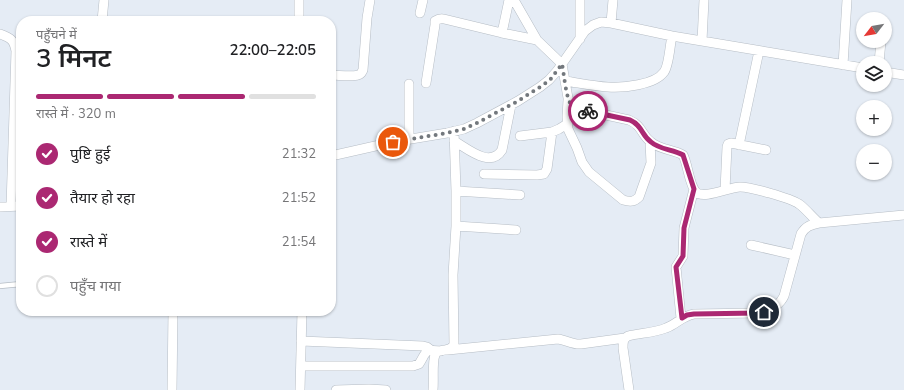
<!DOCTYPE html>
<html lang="hi">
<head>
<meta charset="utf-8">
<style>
	:root { --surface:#fff; --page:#f6f6f6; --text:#202124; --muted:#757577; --line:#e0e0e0; --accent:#ab2872 }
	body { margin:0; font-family:"Nunito Sans","Noto Sans Devanagari",sans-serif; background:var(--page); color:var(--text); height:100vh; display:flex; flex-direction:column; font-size:15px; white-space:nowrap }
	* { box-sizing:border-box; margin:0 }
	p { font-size:13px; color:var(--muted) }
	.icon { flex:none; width:22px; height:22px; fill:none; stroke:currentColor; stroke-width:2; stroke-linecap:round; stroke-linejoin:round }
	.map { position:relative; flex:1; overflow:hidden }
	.drawer { position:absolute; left:16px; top:16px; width:320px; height:300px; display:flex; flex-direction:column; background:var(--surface); border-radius:16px; box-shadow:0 1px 3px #0004 }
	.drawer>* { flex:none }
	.needle { width:26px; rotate:239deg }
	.controls { position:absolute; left:856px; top:12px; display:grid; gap:8px }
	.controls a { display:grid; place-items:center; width:36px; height:36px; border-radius:50%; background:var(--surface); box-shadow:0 1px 3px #0004; font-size:20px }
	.pin { position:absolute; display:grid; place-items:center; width:34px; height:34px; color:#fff; margin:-17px; border:2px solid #fff; border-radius:50%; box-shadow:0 1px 4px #0007 }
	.courier { position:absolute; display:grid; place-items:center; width:40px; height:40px; margin:-20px; border:3px solid #ab2872; border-radius:50%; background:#fff; color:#222; box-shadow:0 1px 5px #0007 }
	.summary em { font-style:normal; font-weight:600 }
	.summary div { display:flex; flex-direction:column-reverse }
	.summary { display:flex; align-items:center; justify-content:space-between; height:68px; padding:0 20px }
	h1 { font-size:26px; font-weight:600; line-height:30px }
	.bar { display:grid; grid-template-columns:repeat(4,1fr); gap:6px 4px; align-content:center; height:48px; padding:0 20px }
	.bar i { height:5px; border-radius:3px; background:var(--line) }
	.bar .selected { background:var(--accent) }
	.bar p { grid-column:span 4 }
	ol { padding:0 20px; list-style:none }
	li { display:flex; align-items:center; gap:12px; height:44px }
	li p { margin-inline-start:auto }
	li .icon { padding:4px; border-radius:50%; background:var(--accent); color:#fff; stroke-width:4 }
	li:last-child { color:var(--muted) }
	li i { width:22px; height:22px; border:2px solid var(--line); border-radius:50% }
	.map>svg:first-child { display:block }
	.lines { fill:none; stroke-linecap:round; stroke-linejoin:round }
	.lane-casing { stroke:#b6bdc5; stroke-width:6 }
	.street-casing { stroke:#b6bdc5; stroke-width:10 }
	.lane { stroke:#fff; stroke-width:4.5 }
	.street { stroke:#fff; stroke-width:9 }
	.done { stroke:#73787d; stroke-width:4; stroke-dasharray:0 7.2 }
	.route { stroke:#ab2872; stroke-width:5 }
</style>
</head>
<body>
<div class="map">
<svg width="904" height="390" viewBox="0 0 904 390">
	<rect width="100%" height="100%" fill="#e5ecf5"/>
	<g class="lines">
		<!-- lane casing -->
		<g class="lane-casing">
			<path id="lane" d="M0,286L21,284"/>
		</g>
		<!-- street casing -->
		<g class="street-casing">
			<path id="street" d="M514,0L537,40L562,64L568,98L570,104L574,108L629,120C643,126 641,135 651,142C660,150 673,149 683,155C688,164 689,185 696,192C703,200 730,187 740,187C751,187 790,198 799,204C806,209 812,217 819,223
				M580,0V39
				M420,13L423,0
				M102,21L104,0
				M299,21V0
				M611,23L613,0
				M502,33L509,0
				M0,34C11,38 14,40 16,51L11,206
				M702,41L704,0
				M879,63L881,41
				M843,65L847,0
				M885,72L904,75
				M331,75C338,75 352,77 358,75C362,74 361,73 363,70L367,18L370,0
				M565,81C579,83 594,86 608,87C623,88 655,85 664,72C669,66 670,44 672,36
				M426,83L435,25V21C438,19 440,18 444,19L502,33L537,40
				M568,100L567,117L568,129L577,148L582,162L589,172L623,200C630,202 634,202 639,197L651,163L650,142
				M520,136L552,132L559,129L567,124
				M409,139V84
				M454,141C467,148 490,169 502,150L511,105
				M739,145L759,51
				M331,156L393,142L447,133L464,129L477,123L518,101L540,87L549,80L557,71L585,31L593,25L601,22L611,23L672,36L863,68
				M484,174L537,175L544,174L547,169L552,132
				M725,190L727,147L728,144L731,143L766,150
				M456,191L520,195
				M0,207L21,206
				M456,226L516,230
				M751,245L795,255
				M681,318L676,267L683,256L684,228L694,189
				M301,341L423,346L427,347L431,350
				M448,350L558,339C566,340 573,345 581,344L625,338
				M301,366H413L419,364C427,352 423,349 441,351
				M172,390L173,311
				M300,390L302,311
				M336,390L369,389L386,390
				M433,390C434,381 432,362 435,355C436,352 437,352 440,351C446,349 450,351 454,345L453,275L456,226V191L454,131
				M629,390L623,348C623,342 623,339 628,336C640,333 654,333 666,328C677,324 682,316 694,314L757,313C768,311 779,307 784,296L801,234C806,226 810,225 819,223L904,215"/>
		</g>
		<!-- lane -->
		<use href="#lane" class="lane"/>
		<!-- street -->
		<use href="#street" class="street"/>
	</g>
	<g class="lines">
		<!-- done -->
		<path class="done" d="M393,142L447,133L464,129L477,123L518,101L540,87L550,80L562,64C564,73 566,102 573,107C577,110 584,110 588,111"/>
		<!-- route -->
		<path class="route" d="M588,111L630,120C643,126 641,135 651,142C660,150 673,149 683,155L694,189L684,228L683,256L676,267L682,318L687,315L694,314L757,313L764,312"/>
	</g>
</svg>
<div class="controls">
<a><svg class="needle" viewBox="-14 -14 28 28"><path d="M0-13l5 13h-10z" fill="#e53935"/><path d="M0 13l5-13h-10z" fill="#757577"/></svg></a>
<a><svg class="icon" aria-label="layers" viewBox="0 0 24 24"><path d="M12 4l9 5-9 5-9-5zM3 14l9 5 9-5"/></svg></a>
<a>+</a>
<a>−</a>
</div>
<div class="pin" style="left:393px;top:142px;background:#ea580c"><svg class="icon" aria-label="bag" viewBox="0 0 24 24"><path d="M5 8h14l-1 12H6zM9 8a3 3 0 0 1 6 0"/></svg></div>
<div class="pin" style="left:764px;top:312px;background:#1f2937"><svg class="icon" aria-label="home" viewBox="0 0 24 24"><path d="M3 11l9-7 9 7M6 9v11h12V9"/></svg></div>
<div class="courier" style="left:588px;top:111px"><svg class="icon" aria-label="bike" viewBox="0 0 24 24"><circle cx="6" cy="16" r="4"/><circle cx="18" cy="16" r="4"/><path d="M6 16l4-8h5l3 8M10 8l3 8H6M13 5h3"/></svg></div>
<section class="drawer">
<div class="summary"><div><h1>3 मिनट</h1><p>पहुँचने में</p></div><em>22:00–22:05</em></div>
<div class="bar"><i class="selected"></i><i class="selected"></i><i class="selected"></i><i></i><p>रास्ते में · 320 m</p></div>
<ol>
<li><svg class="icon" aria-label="check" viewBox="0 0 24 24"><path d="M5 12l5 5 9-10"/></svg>पुष्टि हुई<p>21:32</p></li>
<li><svg class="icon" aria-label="check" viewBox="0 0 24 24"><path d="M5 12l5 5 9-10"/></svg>तैयार हो रहा<p>21:52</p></li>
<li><svg class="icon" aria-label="check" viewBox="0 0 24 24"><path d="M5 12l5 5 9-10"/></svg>रास्ते में<p>21:54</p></li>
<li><i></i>पहुँच गया</li>
</ol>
</section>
</div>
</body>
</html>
